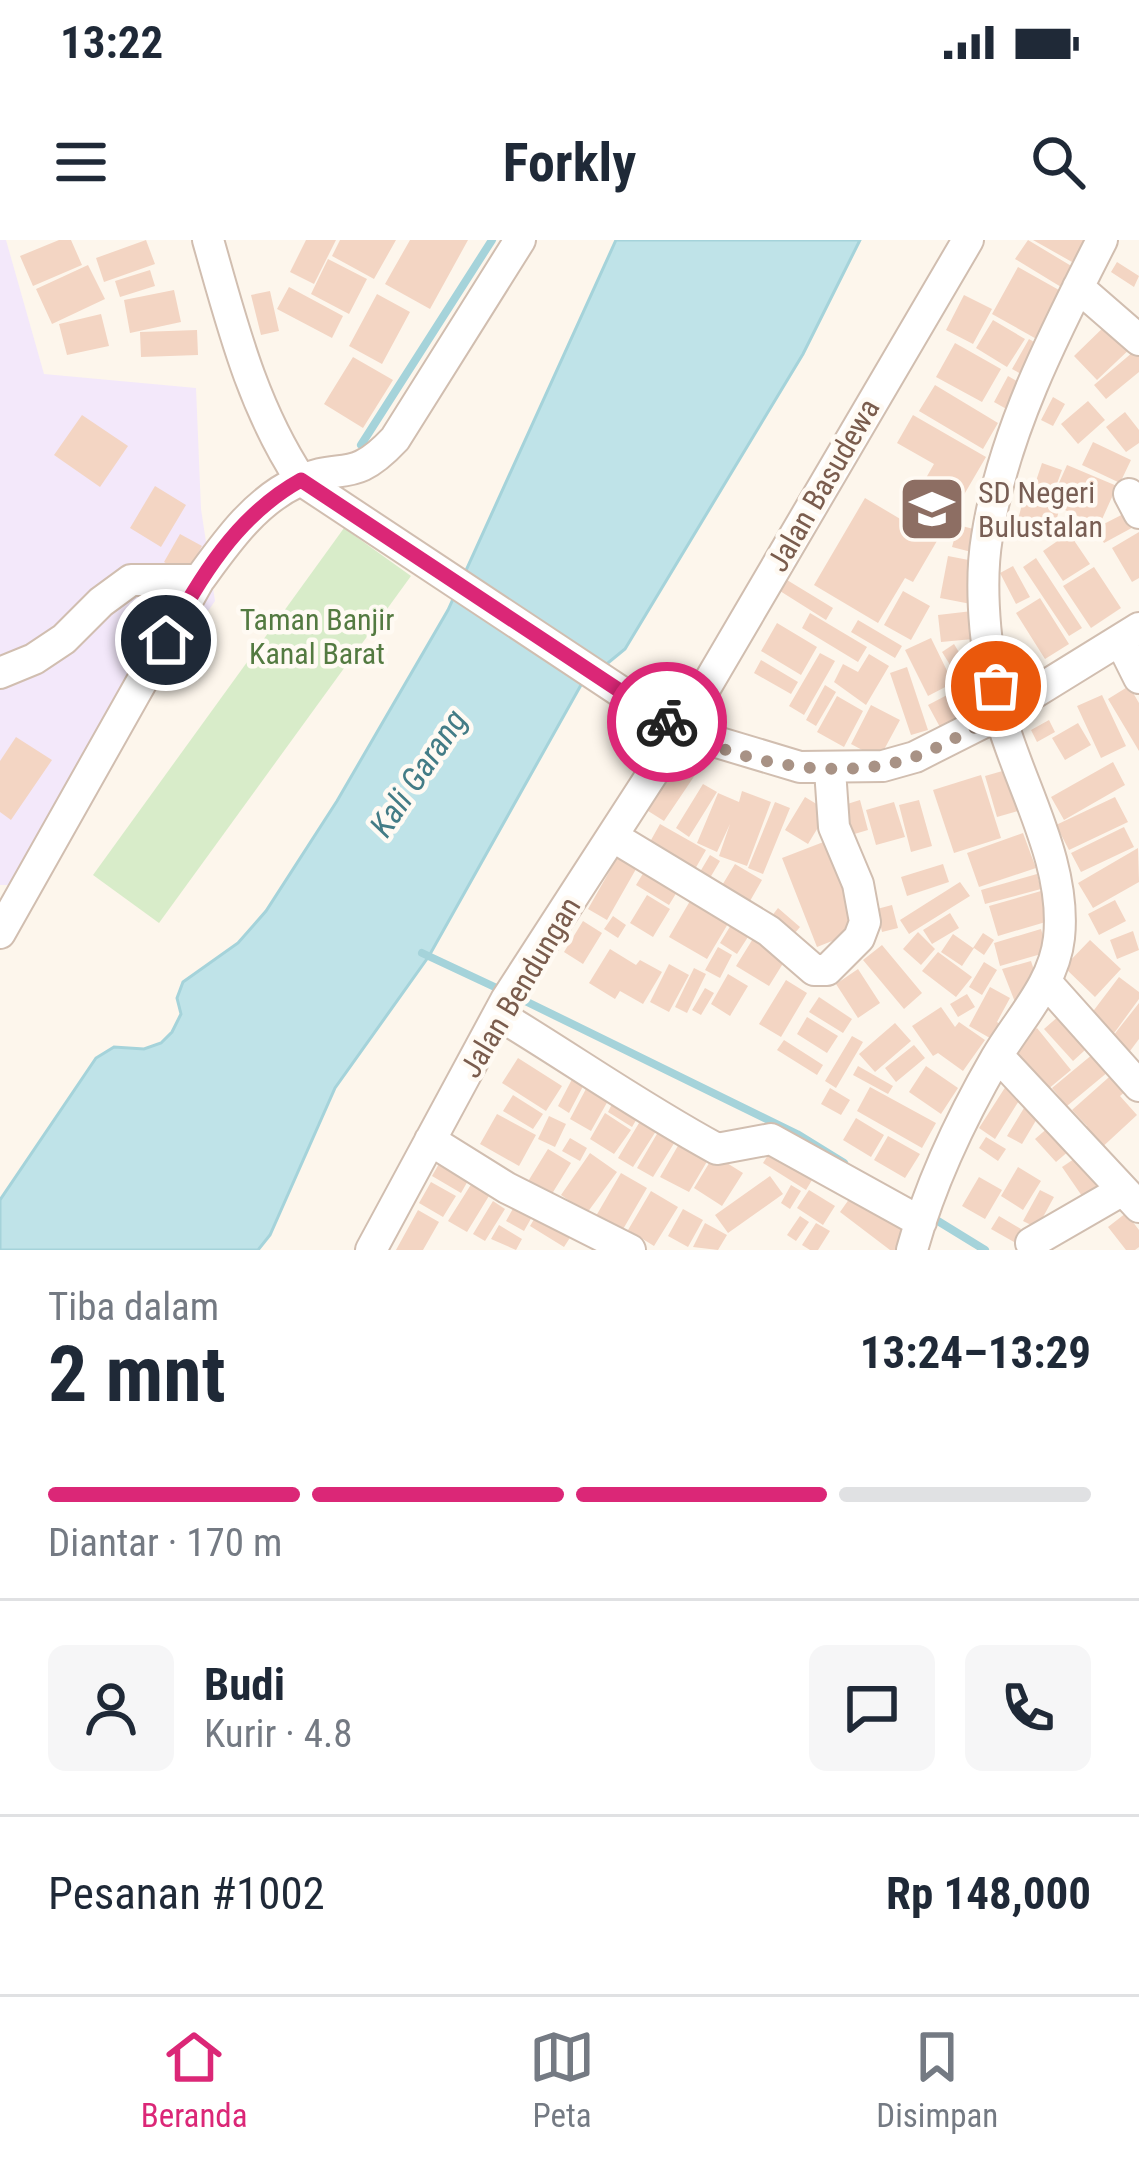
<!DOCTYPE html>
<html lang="id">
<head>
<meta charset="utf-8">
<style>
	:root { --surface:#fff; --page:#f6f6f7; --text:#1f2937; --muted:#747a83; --line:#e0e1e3; --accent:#db2777 }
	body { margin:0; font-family:"Roboto Condensed",sans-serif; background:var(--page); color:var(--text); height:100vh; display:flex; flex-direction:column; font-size:45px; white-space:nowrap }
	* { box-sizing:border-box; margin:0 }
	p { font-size:39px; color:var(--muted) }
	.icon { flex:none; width:66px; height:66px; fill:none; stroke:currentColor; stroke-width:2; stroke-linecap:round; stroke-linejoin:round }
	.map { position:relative; height:1010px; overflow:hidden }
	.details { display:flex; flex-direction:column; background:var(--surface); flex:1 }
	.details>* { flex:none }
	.pin { position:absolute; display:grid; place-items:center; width:102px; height:102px; color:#fff; margin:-51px; border:6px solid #fff; border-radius:50%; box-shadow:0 3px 12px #0007 }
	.courier { position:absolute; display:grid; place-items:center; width:120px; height:120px; margin:-60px; border:9px solid #db2777; border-radius:50%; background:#fff; color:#222; box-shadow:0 3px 15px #0007 }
	.headline em { font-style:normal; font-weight:700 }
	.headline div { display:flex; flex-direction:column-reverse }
	.headline { display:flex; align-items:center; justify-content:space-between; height:204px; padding:0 48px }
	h1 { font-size:78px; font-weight:700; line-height:90px }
	.bar { display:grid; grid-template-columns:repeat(4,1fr); gap:18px 12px; align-content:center; height:144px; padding:0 48px }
	.bar i { height:15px; border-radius:9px; background:var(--line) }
	.bar .selected { background:var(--accent) }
	.bar p { grid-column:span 4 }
	.line { display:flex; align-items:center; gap:30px; padding:0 48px; border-top:3px solid var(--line) }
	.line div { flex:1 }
	.round { display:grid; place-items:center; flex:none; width:126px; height:126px; border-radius:18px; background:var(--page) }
	.status { display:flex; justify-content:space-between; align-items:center; height:84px; padding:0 60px; background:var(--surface); direction:ltr }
	.status svg { height:33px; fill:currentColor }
	header { display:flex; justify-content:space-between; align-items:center; height:156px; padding:0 48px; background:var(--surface); font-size:54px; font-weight:700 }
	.tab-bar { display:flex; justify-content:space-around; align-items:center; height:168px; border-top:3px solid var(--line); background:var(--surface); font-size:33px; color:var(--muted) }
	.tab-bar a { display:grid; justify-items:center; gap:6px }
	.tab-bar .selected { color:var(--accent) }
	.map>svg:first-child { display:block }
	.education { fill:#f3e8fa }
	.green { fill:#d8ecc9 }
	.water { fill:#bfe3e8; stroke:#a5d3da; stroke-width:3 }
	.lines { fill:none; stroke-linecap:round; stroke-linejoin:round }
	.stream { stroke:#a5d3da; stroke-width:8 }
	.building { fill:#f3d5c3 }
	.minor-casing { stroke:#d1beb0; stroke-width:34 }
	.minor { stroke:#fff; stroke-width:30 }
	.done { stroke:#a89285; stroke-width:12; stroke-dasharray:0 21.6 }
	.route { stroke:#db2777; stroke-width:15 }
	.labels { text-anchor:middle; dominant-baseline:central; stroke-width:9; stroke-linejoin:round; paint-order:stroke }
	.street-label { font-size:30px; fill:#7a5c4d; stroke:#fffaf3 }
	.education-label { font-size:30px; fill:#785e54; stroke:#fffaf3; text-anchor:start }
	.park-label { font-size:30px; fill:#537a41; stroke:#fffaf3 }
	.water-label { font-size:33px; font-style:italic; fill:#437c86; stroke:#fffaf3 }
</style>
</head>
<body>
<div class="status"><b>13:22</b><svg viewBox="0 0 49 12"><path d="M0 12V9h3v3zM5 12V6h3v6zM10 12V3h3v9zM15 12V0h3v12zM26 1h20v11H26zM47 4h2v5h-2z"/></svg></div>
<header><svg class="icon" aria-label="menu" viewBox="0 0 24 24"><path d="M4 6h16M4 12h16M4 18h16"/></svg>Forkly<svg class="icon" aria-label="search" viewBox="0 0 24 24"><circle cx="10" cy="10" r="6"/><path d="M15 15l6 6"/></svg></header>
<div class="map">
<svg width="1139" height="1010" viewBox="0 0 1139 1010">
	<rect width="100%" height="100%" fill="#fdf6ec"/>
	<!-- education -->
	<path class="education" d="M0,0H6L44,134L196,148L201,269L215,361L15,645H0Z"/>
	<!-- green -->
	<path class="green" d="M344,288L411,336L159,683L93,635Z"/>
	<!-- water -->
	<path class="water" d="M616,0H860L803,114L625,409L581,445L429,716L335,848L270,995L258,1010H0V960L96,818L114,807L144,809L161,803L172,792L181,774L177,758L183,742L238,703L266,671L337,561L448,370Z"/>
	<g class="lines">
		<!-- stream -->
		<path class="stream" d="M361,205L492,0
			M422,713L501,750
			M515,756L797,894L844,923
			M933,978L985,1010"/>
	</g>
	<!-- building -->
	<path class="building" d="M59,0H71L82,25L33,46L20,16Z
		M146,0L155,24L104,42L96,18Z
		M306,0H336L314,44L290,32Z
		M340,0H396L374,39L332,16Z
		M410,0H468L430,69L385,44Z
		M1028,0L1078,30L1066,50L1015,19Z
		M1033,0H1085L1072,22Z
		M328,19L367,39L349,74L311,54Z
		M1117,22L1139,36L1134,47L1111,32Z
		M88,25L105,59L52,84L36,49Z
		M1018,27L1075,59L1049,106L992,74Z
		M150,30L155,46L120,57L115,41Z
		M289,47L343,76L332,98L277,69Z
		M174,50L181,82L130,93L124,60Z
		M270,51L279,91L261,95L251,55Z
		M377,54L410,72L382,124L349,106Z
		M964,55L992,69L973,104L946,90Z
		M101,74L109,106L67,115L59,84Z
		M993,80L1025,99L1007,127L976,108Z
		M1111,80L1134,105L1097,140L1074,116Z
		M197,90L198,115L141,117L140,92Z
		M1029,99L1053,113L1036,142L1012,129Z
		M955,103L1001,129L982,162L936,137Z
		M1139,107V132L1106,159L1094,145Z
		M353,117L393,140L363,188L324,164Z
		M1008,136L1040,154L1026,180L994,162Z
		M935,145L998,183L983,209L919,171Z
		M1053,157L1065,164L1053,186L1041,180Z
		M1088,161L1105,180L1078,204L1061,184Z
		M1125,172L1139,190V203L1126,212L1106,187Z
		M82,175L128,206L100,247L54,215Z
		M913,175L986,217L913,342L905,338L878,383L814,345L865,258L902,280L934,224L897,203Z
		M1093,202L1131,220L1120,243L1082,225Z
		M1042,223L1062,230L1052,257L1033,250Z
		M1067,225L1117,246L1099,286L1063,269L1067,261L1054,254Z
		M155,246L186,265L161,307L130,288Z
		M1025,253L1061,263L1051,300L1015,291Z
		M1133,269L1139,284L1104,303L1096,288Z
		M958,285L989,293L983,315L952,307Z
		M1139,292V338L1132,342L1112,308Z
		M1069,293L1090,324L1063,341L1043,311Z
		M180,294L202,306L186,335L164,322Z
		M948,316L984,323L976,365L940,358Z
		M1036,318L1082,388L1069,396L1023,327Z
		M1013,326L1030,357L1016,364L1000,333Z
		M1094,327L1121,368L1091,388L1063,346Z
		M787,340L833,368L826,380L780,351Z
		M903,351L930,366L911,400L884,385Z
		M1040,358L1069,404L1045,419L1016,373Z
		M981,370L984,398L941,402L938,375Z
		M810,373L867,407L858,422L802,388Z
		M858,380L902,406L895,418L851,392Z
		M777,383L817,407L801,435L761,411Z
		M931,398L953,443L928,456L905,410Z
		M954,404L969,429L957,436L942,412Z
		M820,413L835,421L804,475L789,466Z
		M869,414L889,426L866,465L834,442L843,424L858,432Z
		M761,420L798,442L791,454L754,433Z
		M907,427L928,490L911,495L890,433Z
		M972,442L984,466L941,489L928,465Z
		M825,445L836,452L816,486L806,480Z
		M1129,446L1139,463V511L1108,459Z
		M1102,455L1126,506L1101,518L1077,466Z
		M837,456L863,471L844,507L817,492Z
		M871,465L900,480L879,519L851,504Z
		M1049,480L1055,492L1037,502L1031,490Z
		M1078,483L1091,505L1065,520L1052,498Z
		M16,497L52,520L11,580L0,572V521Z
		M676,522L695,535L664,581L645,569Z
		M1113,522L1125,545L1064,580L1051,557Z
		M1013,528L1025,569L997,577L985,536Z
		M981,535L1001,598L954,613L933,550Z
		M703,544L717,552L689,597L676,588Z
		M742,551L771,562L747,626L719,616L730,584L717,612L697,603L718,553L739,562Z
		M805,557L828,571L808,604L785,590Z
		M1115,557L1128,582L1069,610L1056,585Z
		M860,560L868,590L851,595L844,565Z
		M919,560L932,606L911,612L899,565Z
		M775,562L790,568L763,634L748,628Z
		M894,562L905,597L876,605L866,570Z
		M660,584L706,610L691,636L646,609Z
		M1124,587L1134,607L1081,632L1071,613Z
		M1023,593L1036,628L979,647L967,613Z
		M826,601L862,689L817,707L782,618Z
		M1138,608L1139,642L1093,668L1078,643Z
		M621,611L640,622L607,680L588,669Z
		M710,615L720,621L707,643L697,637Z
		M650,622L683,642L669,665L636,645Z
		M735,624L762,640L746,668L718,652Z
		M943,624L949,642L907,656L901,637Z
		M1037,634L1041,649L985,664L981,650Z
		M960,642L970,656L909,694L900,680Z
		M697,649L735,672L707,719L669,697Z
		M1041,651L1049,681L998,696L989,666Z
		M647,655L670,669L653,697L630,683Z
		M1115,660L1126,681L1099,695L1088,674Z
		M892,665L898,688L882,692L877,669Z
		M778,668L800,687L789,700L768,681Z
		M950,673L959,688L932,704L923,690Z
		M737,675L755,686L737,714L720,703Z
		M613,676L626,685L618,698L604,689Z
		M583,681L602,693L583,724L564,712Z
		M759,689L792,709L769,746L736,726Z
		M1041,689L1048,712L1000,726L994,703Z
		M1133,691L1139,710L1117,719L1110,700Z
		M918,692L935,709L921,725L903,709Z
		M983,693L994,700L984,715L974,708L962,726L941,712L953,694L973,708Z
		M1090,700L1121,729L1095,757L1064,727Z
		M882,705L922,753L904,769L863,720Z
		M718,707L732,715L720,738L705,730Z
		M610,709L636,725L640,720L662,732L643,764L620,751L615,759L589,743Z
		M938,712L972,737L956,757L922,731Z
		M1031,721L1040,748L1015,762L1002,729Z
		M984,722L997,730L982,755L969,747Z
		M669,724L689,735L669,772L650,762Z
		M694,728L706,734L687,773L675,767Z
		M858,729L880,763L858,778L836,744Z
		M728,734L748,746L730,776L711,764Z
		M1119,737L1139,752V759L1112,796L1088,778Z
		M786,740L807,753L781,797L759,784Z
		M990,747L1010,758L997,782L1003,786L995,801L969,786Z
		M705,748L714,753L701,775L692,770Z
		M967,754L975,767L958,777L950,764Z
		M819,757L852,779L843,793L809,772Z
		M1139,763V799L1127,815L1109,801Z
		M941,767L955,787L959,782L985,800L963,831L938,813L933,816L912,786Z
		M1068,768L1096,800L1073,821L1044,789Z
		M807,777L838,796L827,813L797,794Z
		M895,783L911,801L875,832L859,814Z
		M1037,788L1071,830L1047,850L1012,808Z
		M852,796L863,802L836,848L825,841Z
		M784,800L823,825L817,835L777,810Z
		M914,805L925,818L896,842L885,828Z
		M1099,809L1114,827L1067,866L1052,848Z
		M518,818L562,846L546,871L502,843Z
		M580,824L591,831L569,873L558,866Z
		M858,826L893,846L888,854L853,835Z
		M926,826L958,848L941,874L909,852Z
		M1117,830L1132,846L1120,856L1137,875L1098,911L1080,893L1087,886L1072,870Z
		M1006,846L1022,856L995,899L979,888Z
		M587,847L609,859L591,891L570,879Z
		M870,847L936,883L922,908L857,871Z
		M830,848L850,860L841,875L821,864Z
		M513,855L543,874L533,889L503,871Z
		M613,862L638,877L632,887L608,872Z
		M1024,868L1038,877L1022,904L1007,896Z
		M605,873L631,890L614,914L590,899Z
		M497,874L536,895L519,926L480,904Z
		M549,876L566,884L555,907L538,899Z
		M642,878L658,888L633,927L618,918Z
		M856,878L884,895L871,917L843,900Z
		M1050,886L1070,910L1056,922L1035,899Z
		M661,887L678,897L653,937L637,928Z
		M888,896L920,914L905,938L874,920Z
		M683,897L712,913L689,952L660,937Z
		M986,897L1006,909L998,921L979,908Z
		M570,898L587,908L580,921L562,911Z
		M775,904L818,930L806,950L763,923Z
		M548,909L571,923L550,957L527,943Z
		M1086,911L1106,940L1082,956L1062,927Z
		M590,913L617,932L587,973L561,955Z
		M444,915L473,932L461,953L432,936Z
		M714,915L743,933L722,966L694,948Z
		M1018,927L1041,941L1023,970L1001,956Z
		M621,933L647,948L622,991L596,976Z
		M477,935L495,946L467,992L448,981Z
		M770,936L783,954L728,993L715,975Z
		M979,937L1002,950L985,979L962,966Z
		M431,942L456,956L443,977L419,963Z
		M791,945L801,951L790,969L781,963Z
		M857,948L917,988L902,1010H890L840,972Z
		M809,950L835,966L823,985L797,968Z
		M1040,950L1054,957L1037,988L1023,981Z
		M651,951L678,967L654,1006L628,990Z
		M493,961L505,969L485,1001L473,994Z
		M515,965L533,975L524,991L506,981Z
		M683,969L703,980L688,1007L668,996Z
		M418,970L439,982L423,1010H396Z
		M539,971L573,993L564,1007L530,986Z
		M1126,973L1139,990V1007L1135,1010H1126L1108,987Z
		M800,976L809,982L796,1001L787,995Z
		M999,976L1021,989L1014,1002L991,989Z
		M705,983L727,995L718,1010L693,1007Z
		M816,983L830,991L818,1010H810L802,1005Z
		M499,985L522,999L516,1010L491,999Z"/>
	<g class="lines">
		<!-- minor casing -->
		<g class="minor-casing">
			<path id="minor" d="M208,0C232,84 252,166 301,240L680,491L800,527L883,526L915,517L1000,474L1139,388
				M1078,47L1139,100
				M1129,254L1139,273
				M1120,400L1139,438
				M0,433L34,419L64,399L101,362L131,340H199
				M612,596L769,691L814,730H827L859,698L865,682L858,644L834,587L830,530
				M0,693L199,340C226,303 254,262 297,242C343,221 351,246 395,199L520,0
				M1046,742L1139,846
				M499,775C572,819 641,868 717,909L771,899L921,982
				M998,816L1139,967
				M430,900L507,948L630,1010
				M1031,1003L1121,951
				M371,1010L506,760L680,491L968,0
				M912,1010C930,944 962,877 996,818C1019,779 1054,744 1059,698C1067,623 1021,548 1001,478C987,427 978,350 987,297C1003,193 1055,92 1102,0"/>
		</g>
		<!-- minor -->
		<use href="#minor" class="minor"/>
	</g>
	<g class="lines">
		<!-- done -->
		<path class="done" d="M667,482C730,523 837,542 908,519C940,509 970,489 1000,474L996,446"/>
		<!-- route -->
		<path class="route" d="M166,400C201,337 236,276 301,240L667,482"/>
	</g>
	<!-- icons -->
	<defs>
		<g id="school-square" transform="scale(3.45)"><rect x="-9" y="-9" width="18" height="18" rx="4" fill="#8d6e63" stroke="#fffaf3"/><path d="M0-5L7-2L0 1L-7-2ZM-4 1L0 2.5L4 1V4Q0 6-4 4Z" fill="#fff"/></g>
	</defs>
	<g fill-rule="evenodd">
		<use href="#school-square" x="932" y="269"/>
	</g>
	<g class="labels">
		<!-- street labels -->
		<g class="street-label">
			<text transform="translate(823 245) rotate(-60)">Jalan Basudewa</text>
			<text transform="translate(520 747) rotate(-59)">Jalan Bendungan</text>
		</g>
		<!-- education labels -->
		<g class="education-label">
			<text x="978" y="252">SD Negeri<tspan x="978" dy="34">Bulustalan</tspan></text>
		</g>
		<!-- park labels -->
		<g class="park-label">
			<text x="317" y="379">Taman Banjir<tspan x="317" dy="34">Kanal Barat</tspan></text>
		</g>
		<!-- water labels -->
		<g class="water-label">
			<text transform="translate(418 533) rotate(-56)">Kali Garang</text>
		</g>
	</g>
</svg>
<div class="pin" style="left:996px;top:446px;background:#ea580c"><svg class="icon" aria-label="bag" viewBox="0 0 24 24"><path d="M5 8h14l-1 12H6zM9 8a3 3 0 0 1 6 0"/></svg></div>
<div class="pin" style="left:166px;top:400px;background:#1f2937"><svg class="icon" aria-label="home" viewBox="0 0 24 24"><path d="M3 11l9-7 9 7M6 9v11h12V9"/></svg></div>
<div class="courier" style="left:667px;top:482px"><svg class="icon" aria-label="bike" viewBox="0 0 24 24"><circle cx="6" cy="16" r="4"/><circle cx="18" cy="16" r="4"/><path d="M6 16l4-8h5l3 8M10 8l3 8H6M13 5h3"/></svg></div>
</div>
<section class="details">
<div class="headline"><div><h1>2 mnt</h1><p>Tiba dalam</p></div><em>13:24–13:29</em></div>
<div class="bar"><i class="selected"></i><i class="selected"></i><i class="selected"></i><i></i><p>Diantar · 170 m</p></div>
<div class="line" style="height:216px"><a class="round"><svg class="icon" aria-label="person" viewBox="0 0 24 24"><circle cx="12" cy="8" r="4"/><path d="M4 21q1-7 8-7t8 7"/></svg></a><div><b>Budi</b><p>Kurir · 4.8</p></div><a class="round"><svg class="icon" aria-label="chat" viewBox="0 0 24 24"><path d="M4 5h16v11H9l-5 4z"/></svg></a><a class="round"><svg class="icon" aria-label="phone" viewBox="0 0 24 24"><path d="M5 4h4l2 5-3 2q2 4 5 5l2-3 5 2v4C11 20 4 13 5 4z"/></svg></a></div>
<div class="line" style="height:156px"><div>Pesanan #1002</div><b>Rp 148,000</b></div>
</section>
<nav class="tab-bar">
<a class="selected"><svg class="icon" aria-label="home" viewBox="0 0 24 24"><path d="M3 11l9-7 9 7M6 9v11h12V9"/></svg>Beranda</a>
<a><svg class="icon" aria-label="map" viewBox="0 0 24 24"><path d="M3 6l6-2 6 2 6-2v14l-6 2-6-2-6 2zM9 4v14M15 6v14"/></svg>Peta</a>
<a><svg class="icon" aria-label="saved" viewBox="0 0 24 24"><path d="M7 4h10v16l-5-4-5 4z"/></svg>Disimpan</a>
</nav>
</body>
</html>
